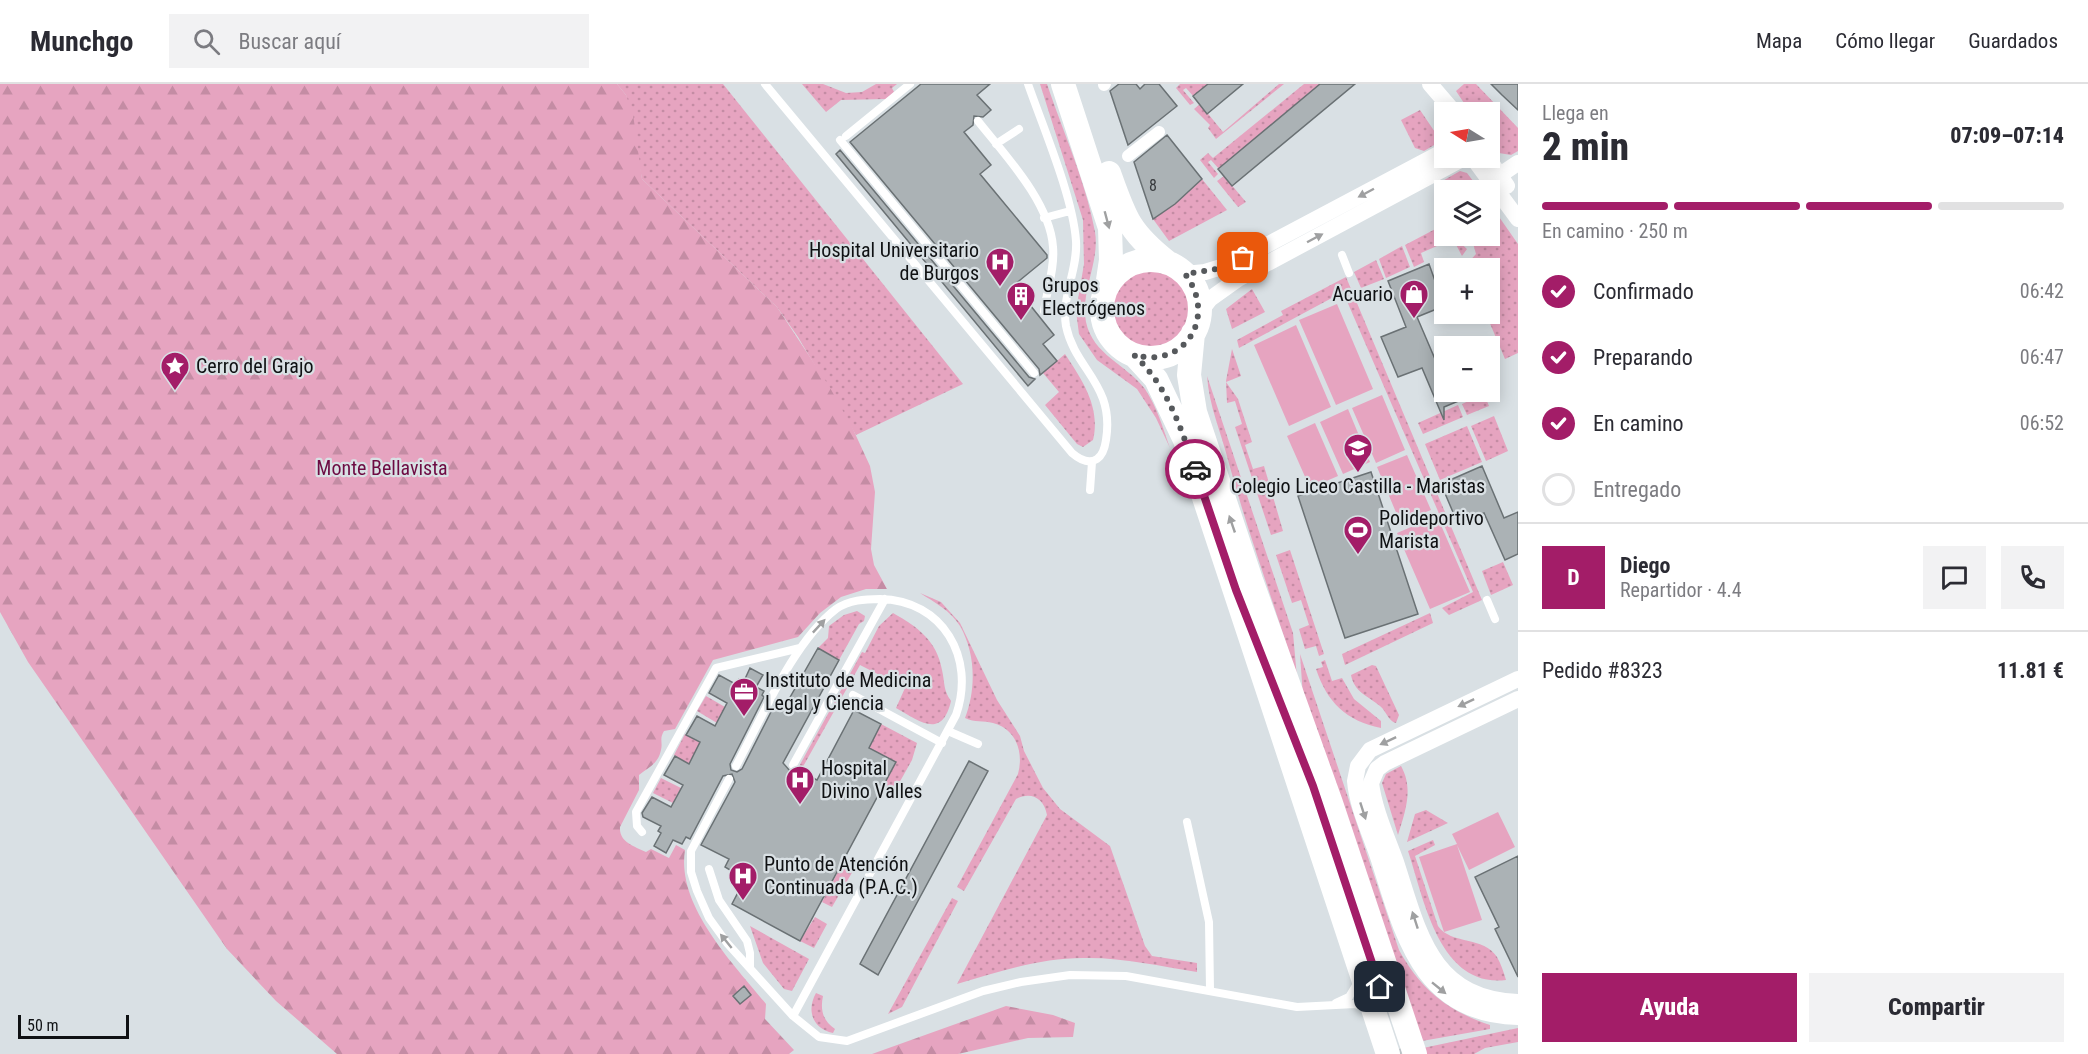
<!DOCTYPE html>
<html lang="es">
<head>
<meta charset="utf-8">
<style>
	:root { --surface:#fff; --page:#f2f2f3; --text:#2b2b33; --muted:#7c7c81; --line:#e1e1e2; --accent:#a31d68 }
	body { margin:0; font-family:"Roboto Condensed",sans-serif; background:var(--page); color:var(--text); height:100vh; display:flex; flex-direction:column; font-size:22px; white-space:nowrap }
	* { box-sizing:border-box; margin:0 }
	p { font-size:20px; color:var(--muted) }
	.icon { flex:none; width:33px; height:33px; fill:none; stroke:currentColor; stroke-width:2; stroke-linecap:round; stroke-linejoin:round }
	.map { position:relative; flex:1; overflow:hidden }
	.drawer { display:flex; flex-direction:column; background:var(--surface); width:570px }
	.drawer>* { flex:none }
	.needle { width:39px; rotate:281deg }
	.fabs { position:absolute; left:1434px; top:18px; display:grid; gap:12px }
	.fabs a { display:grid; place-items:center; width:66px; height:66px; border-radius:0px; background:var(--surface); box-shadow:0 3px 15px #0003; font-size:30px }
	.scale { position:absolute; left:18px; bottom:15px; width:111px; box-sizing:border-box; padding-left:6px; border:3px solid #0f1113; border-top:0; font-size:16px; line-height:21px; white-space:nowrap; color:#0f1113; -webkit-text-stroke:4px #d9e0e4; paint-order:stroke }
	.pin { position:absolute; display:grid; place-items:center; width:51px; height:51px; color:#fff; margin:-26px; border-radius:12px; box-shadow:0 3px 9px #0006 }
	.courier { position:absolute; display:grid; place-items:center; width:60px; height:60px; margin:-30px; border:4px solid #a31d68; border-radius:50%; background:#fff; color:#222; box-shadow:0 2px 8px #0007 }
	.headline em { font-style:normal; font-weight:800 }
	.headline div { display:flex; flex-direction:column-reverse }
	.headline { display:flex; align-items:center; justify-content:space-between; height:102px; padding:0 24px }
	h1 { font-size:39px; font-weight:800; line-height:45px }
	.bar { display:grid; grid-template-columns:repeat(4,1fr); gap:9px 6px; align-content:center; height:72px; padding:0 24px }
	.bar i { height:8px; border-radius:4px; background:var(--line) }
	.bar .active { background:var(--accent) }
	.bar p { grid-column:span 4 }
	.line { display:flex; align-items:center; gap:15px; padding:0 24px; border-top:2px solid var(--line) }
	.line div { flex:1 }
	.round { display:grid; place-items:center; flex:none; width:63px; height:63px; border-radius:0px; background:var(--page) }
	ol { padding:0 24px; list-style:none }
	li { display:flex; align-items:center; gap:18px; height:66px }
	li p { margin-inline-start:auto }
	li .icon { padding:6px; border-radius:50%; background:var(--accent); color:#fff; stroke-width:4 }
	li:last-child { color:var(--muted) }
	li i { width:33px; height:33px; border:3px solid var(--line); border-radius:50% }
	.button { display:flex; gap:12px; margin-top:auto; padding:12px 24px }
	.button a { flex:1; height:69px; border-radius:0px; background:var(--accent); color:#fff; font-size:24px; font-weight:800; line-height:69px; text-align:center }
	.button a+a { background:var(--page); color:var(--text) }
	header { display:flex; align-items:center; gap:36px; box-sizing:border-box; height:84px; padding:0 30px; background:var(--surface); border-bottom:2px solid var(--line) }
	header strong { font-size:28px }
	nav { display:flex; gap:33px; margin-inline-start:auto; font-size:21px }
	.search { width:420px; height:54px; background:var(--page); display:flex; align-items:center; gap:15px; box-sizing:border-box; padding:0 21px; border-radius:0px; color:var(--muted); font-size:22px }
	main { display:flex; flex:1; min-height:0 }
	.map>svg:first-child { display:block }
	.grass { fill:url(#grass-dots) }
	.forest { fill:url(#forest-firs) }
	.park { fill:#e6a4c0 }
	.building { fill:#abb2b5; stroke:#6a7174; stroke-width:1.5 }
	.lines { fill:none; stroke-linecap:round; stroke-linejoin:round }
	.secondary-tunnel { stroke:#bbc1c5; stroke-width:24; stroke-dasharray:24 12; stroke-linecap:butt }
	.service { stroke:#fff; stroke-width:8 }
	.pedestrian { stroke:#fff; stroke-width:12 }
	.minor { stroke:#fff; stroke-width:16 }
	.secondary { stroke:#fff; stroke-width:24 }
	.oneway { fill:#9fa0a1 }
	.done { stroke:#56595c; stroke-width:6; stroke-dasharray:0 10.8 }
	.route { stroke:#a31d68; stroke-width:8 }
	.labels { text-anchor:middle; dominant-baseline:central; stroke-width:4.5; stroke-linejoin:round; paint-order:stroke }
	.number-label { font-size:16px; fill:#36393c }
	.poi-label { font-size:20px; fill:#0f1113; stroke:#d9e0e4; text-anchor:start }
	.park-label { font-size:20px; fill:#6d0b43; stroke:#d9e0e4 }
</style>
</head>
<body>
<header>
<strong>Munchgo</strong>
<div class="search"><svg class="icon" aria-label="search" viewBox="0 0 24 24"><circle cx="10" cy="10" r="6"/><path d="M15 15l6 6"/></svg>Buscar aquí</div>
<nav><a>Mapa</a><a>Cómo llegar</a><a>Guardados</a></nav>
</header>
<main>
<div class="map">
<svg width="1518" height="970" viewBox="0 0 1518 970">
	<defs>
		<pattern id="grass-dots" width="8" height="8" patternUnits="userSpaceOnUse" patternTransform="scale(1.5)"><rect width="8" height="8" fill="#e6a4c0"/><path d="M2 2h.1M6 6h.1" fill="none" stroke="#c48ca4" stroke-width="1.8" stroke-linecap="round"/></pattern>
		<pattern id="forest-firs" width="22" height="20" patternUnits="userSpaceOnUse" patternTransform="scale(1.5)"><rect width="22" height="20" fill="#e6a4c0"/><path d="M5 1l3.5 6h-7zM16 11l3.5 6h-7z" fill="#c48ca4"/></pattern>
	</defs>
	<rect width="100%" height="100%" fill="#d9e0e4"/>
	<!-- grass -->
	<path class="grass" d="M617,0H723L963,300L856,351L798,253L777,223L642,95L626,11Z
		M802,0H823L846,9L862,8L876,0H897L892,4L894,8L886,15L841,16L826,28Z
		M1040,0H1047C1063,48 1086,98 1095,148C1100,178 1080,208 1086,238C1093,271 1126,280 1145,305C1157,323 1163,344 1170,364L1156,334L1137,305L1097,276L1079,250L1076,227L1084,180L1083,136Z
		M1180,0H1210L1194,13L1186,4L1183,6L1194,19L1190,21L1176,4Z
		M1279,0H1284L1216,55L1208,44L1210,41L1194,25L1200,20L1223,48Z
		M1304,0H1322L1219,85L1211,76L1208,78L1218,90L1214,94L1200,76L1208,69L1213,74Z
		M1464,0H1476L1518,44V67L1511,71L1499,69L1490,56V28H1470L1456,7Z
		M1420,26L1441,57L1424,67L1415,64L1401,36Z
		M1460,87L1467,89L1480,106H1444V117L1438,105L1439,99Z
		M1224,92L1246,118L1238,123L1217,97Z
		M1202,95L1227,126L1169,157L1153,135L1172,122Z
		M1490,120L1518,160V269L1505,275L1486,230H1490V184H1468L1466,181L1476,170L1471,152H1490Z
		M1443,141L1444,152H1453L1467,165L1462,172L1453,155L1421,169L1424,178L1414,183L1405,161Z
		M1402,162L1410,183L1386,194L1379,175Z
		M1376,176L1384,195L1361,204L1354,188Z
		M1113 225a38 38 0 1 1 76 0a38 38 0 1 1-76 0Z
		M1346,193L1482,516L1449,531L1442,524L1473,508L1343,208L1239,264L1237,256L1283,231L1281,227Z
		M1252,205L1265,228L1232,245L1226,225Z
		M1232,265L1241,292L1226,298L1238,315L1252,358L1245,361L1253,385L1264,382L1283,447L1271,451L1235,343L1242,340L1235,317L1227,319L1226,297Z
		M1065,270C1082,296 1101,323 1093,356L1083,363L1077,360L1045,321L1059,308L1043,289Z
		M1207,292L1293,549L1297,594C1275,521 1248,450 1228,376C1221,348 1209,322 1207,292Z
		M1484,310L1489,322L1467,331L1462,320Z
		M1458,321L1463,333L1423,350L1418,339Z
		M1494,332L1508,367L1486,377L1471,342Z
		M1467,342L1482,378L1440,396L1425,360Z
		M1290,466L1324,570L1319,572L1316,562L1305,565L1299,545L1309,541L1301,516L1292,519L1276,471Z
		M1503,478L1513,501L1491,511L1482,487Z
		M920,509L941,518L960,539L997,616L1020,652L1024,667L1043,704L1060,725L1110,762L1145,862L1152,872L1197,879V888C1159,882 1121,873 1083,874C1040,874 998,888 957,900L1047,731C1044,714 1031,707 1016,715L964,807L957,803L1018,690C1024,668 1016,645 993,639C983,636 975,639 965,634C976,606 976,570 960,542C951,527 934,518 920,509Z
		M857,527L865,532L864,537L859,540L839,576L818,564L828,554L829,542L844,531Z
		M893,529C918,543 937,557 942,586C945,599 943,606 951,617C942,656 919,637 896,624L905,604L860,581L800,688L797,686L862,568L865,569L879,542Z
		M1430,529L1433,539L1345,581L1342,570Z
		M1300,570L1399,866C1421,906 1448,927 1490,941V945L1422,957L1303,613Z
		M1325,576L1332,597L1342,594L1354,615L1381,637V644C1346,637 1327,618 1316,585L1323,583L1321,578Z
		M1372,581L1376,582L1399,631L1396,639C1388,637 1387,628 1380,622C1368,612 1354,608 1351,591Z
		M706,612L725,623L717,639L697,627Z
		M881,640L917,659L912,676L893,710L883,703L896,678L869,664Z
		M685,650L701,659L689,680L674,671Z
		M1401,682C1414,705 1405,728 1398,751L1382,699L1386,690Z
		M661,694L681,704L673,719L653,709Z
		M1426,726L1448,739L1407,758L1415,730Z
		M1433,756L1435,761L1415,772L1438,842C1451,861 1484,852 1497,873C1501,880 1504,889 1506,896C1439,904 1424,815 1408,767Z
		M846,773L857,780L832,823L822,818Z
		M952,814L958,817L902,923L888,930Z
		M815,833L827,840L814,864L800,857Z
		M750,842L809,875L792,907L784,905L763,879Z
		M816,909L823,912C820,926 823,937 835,945L833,949C813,945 806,927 816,909Z
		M1518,944V958L1485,964L1474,970H1424L1423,964Z"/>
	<!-- forest -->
	<path class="forest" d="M0,0H617L626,11L633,30L642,95L777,223L829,302L852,343L870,382L875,408L871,465L874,481L887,505H866L841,513L820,529L798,553L713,576L675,645L664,647C659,655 663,658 661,666C658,680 649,683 639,691V706L620,743C619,758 634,762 646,768L651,765L669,774L676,761L685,766C676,822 734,880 766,920L765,935L794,966L789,970H337L276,917L227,865L28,578L0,528Z
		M1006,922L1053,931L1075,939L1073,953L1028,954L958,970H872Z"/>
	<!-- park -->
	<path class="park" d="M1337,220L1373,305L1336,321L1299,236Z
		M1296,241L1331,323L1289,342L1254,261Z
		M1382,311L1405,366L1376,379L1352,324Z
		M1348,325L1370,378L1343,390L1320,338Z
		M1315,339L1338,392L1310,404L1287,352Z
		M1407,371L1431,426L1400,438L1377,383Z
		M1437,432L1470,508L1430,525L1397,449Z
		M1498,728L1515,763L1469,786L1457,761L1482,836L1444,848L1419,773L1457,760L1452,750Z"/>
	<!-- building -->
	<path class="building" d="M921,0H990L977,11L991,26L983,33L974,32L973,41L964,48L991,81L980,90L1047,171V174L1014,201L1054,251L1043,260L1057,277L1040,291L1039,285L850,58Z
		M1119,0H1136L1140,5L1145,0H1159L1177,22L1128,61L1110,7Z
		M1208,0H1243L1207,30L1193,12Z
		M1320,0H1355L1232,102L1218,85Z
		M1491,0H1518V26L1502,11Z
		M1167,51L1202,95L1175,120L1153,135L1134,78Z
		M840,66L1029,293L1035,295L1028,302L836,70Z
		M1429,180L1444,222L1417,233L1441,289L1444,288V308H1480L1444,323V336L1422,284L1398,293L1381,253L1406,243L1388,197Z
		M1482,382L1504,434L1518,428V470L1505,476L1484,429L1458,440L1441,400Z
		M1371,388L1418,530L1345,554L1298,412Z
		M818,564L839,576L783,679L790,687L797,686L817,696L854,626L881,640L869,664L896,678L800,857L732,820L745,795L725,783L729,775L701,761L735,698L732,690L723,692L690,755L686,753L682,760L673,756L666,769L654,762L661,749L658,747L661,742L643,733L642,729L652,713L671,723L683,701L664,691L675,672L689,680L700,658L686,651L697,632L715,642L727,619L709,609L719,591L737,601L739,595L744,597L750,584L763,591L756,603L764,607L762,611L764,613L730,680L731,686L737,688L742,685L776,618L785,622Z
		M969,677L988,687L878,891L860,880Z
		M1518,772V893L1495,845L1499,843L1475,793Z
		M744,902L751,911L740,920L733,912Z"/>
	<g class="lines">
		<!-- secondary-tunnel -->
		<path class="secondary-tunnel" d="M1399,965L1401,970"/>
		<!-- service -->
		<path class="service" d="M765,0L1072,369C1079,375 1088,381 1097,375C1103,371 1105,363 1106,356C1115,300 1075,286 1066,242C1061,213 1078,186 1076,157C1073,113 1043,43 1028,0
			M978,37C1004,70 1050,118 1053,163C1055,183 1047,206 1044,227
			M846,52L910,0
			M840,56L1034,289
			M996,60L1019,45
			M1044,134L1070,127
			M1342,171L1349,189
			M1090,406L1092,378
			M1487,516L1495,535
			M853,611L942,659
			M948,647L978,660
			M793,681L885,515
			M736,682C762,634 793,558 836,525C849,516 865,515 880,515C943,516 976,574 956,631L793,932
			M729,695L691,767V788L697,807L709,834L727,859L793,932L819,953L847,957L983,907L1021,898L1070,891L1126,892L1297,923L1355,920L1369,925
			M1187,738L1209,838L1210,906
			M642,748L637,742L636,728L716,584L800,564
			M709,785L719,816L747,857L750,869V883
			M1336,919L1349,913L1358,898"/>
		<!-- pedestrian -->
		<path class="pedestrian" d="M1104,1L1105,0
			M1128,72L1159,48"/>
		<!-- minor -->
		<path class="minor" d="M1430,0L1454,28
			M1473,74L1518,135
			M1488,74L1507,102
			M1491,97L1518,79
			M1185,190L1205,188L1231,180L1444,67
			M1199,229L1210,215L1238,195L1464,74
			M1518,595L1370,666L1358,682L1355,697C1357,723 1371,751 1379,776C1403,852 1421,931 1518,933
			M1518,615L1385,679L1377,685L1371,699C1374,725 1387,753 1396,778C1419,848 1430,914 1518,918"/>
		<!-- secondary -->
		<path class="secondary" d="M1063,0L1110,144L1111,176L1107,203
			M1109,89C1125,134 1129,148 1167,178
			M1102 225a49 49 0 1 1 98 0a49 49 0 1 1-98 0Z
			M1193,249L1189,291L1195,328L1251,496L1331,719L1415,970
			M1134,271L1156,295L1185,356L1388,970"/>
	</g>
	<!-- one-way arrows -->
	<defs><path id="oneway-solid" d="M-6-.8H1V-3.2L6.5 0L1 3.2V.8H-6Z" transform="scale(1.5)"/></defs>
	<g class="oneway">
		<use href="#oneway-solid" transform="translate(1366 109) rotate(152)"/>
		<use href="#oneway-solid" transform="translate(1107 136) rotate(75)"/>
		<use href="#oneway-solid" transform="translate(1315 154) rotate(-28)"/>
		<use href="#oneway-solid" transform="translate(1232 440) rotate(-109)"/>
		<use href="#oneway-solid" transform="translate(819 542) rotate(-47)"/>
		<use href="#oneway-solid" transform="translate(1466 619) rotate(155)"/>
		<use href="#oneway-solid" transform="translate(1388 657) rotate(155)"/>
		<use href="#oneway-solid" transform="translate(1363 727) rotate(72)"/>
		<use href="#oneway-solid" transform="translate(1415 836) rotate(-108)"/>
		<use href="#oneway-solid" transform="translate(726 857) rotate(-129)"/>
		<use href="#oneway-solid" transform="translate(1439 904) rotate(39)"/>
	</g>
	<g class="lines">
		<!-- done -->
		<path class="done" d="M1195,385C1181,344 1167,301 1134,271C1187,285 1217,231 1185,190L1217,185L1243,174"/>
		<!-- route -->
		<path class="route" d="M1195,385L1236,506L1313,702L1380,903"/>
	</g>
	<!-- icons -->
	<defs>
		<g id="hospital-pin" transform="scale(1.5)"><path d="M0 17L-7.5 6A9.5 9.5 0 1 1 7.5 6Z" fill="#a31d68" stroke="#d9e0e4"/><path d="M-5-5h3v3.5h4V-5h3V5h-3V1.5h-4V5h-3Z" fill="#fff"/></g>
		<g id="shop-pin" transform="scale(1.5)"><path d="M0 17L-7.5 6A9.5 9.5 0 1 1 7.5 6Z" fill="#a31d68" stroke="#d9e0e4"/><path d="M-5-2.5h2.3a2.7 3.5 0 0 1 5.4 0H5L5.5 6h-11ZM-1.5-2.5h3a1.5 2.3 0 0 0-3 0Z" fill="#fff"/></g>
		<g id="building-pin" transform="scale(1.5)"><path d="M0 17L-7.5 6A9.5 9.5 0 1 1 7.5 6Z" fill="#a31d68" stroke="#d9e0e4"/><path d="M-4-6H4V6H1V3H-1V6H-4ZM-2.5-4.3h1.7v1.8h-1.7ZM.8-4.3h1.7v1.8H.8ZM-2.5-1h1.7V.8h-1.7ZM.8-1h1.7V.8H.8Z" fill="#fff"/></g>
		<g id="sight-pin" transform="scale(1.5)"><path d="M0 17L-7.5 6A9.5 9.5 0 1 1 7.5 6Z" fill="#a31d68" stroke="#d9e0e4"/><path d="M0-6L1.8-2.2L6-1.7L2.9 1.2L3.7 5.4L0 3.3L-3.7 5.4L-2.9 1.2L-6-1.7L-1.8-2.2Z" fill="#fff"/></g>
		<g id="school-pin" transform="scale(1.5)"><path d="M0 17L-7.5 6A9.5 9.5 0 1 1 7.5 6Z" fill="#a31d68" stroke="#d9e0e4"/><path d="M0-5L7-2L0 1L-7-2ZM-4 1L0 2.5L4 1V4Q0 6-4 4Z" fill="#fff"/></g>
		<g id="stadium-pin" transform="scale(1.5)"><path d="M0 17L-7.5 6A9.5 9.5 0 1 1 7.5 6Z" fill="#a31d68" stroke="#d9e0e4"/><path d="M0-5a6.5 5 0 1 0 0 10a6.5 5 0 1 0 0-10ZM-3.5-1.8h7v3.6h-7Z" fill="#fff"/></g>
		<g id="office-pin" transform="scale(1.5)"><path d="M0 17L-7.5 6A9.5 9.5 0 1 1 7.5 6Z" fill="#a31d68" stroke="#d9e0e4"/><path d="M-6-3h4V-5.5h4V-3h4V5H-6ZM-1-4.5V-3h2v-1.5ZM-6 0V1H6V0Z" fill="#fff"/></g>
	</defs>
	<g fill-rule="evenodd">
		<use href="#hospital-pin" x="1000" y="178"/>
		<use href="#shop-pin" x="1414" y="210"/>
		<use href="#building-pin" x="1021" y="212"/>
		<use href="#sight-pin" x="175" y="282"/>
		<use href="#school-pin" x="1358" y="364"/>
		<use href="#stadium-pin" x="1358" y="446"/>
		<use href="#office-pin" x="744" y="608"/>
		<use href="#hospital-pin" x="800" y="696"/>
		<use href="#hospital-pin" x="743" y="792"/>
	</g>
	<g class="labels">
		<!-- number labels -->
		<g class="number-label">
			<text x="1153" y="101">8</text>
		</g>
		<!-- poi labels -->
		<g class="poi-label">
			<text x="979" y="166" text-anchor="end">Hospital Universitario<tspan x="979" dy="23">de Burgos</tspan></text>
			<text x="1042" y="201">Grupos<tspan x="1042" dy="23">Electrógenos</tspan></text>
			<text x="1393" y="210" text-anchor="end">Acuario</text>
			<text x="196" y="282">Cerro del Grajo</text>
			<text x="1358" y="402" text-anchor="middle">Colegio Liceo Castilla - Maristas</text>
			<text x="1379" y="434">Polideportivo<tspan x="1379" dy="23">Marista</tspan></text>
			<text x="765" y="596">Instituto de Medicina<tspan x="765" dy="23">Legal y Ciencia</tspan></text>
			<text x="821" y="684">Hospital<tspan x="821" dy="23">Divino Valles</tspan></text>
			<text x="764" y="780">Punto de Atención<tspan x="764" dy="23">Continuada (P.A.C.)</tspan></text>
		</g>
		<!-- park labels -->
		<g class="park-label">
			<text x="382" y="384">Monte Bellavista</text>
		</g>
	</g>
</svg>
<div class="fabs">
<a><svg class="needle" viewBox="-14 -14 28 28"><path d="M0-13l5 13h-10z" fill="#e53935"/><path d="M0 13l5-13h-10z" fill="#7c7c81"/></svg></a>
<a><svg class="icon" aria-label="layers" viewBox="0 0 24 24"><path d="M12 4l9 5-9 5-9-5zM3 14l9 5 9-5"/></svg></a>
<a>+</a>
<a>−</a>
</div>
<div class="scale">50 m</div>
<div class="pin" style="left:1243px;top:174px;background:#ea580c"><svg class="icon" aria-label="bag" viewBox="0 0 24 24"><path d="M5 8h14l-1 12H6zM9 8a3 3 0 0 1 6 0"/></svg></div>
<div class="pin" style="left:1380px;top:903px;background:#1f2937"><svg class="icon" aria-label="home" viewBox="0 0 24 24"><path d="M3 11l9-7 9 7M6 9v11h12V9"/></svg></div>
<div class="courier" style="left:1195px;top:385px"><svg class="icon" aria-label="car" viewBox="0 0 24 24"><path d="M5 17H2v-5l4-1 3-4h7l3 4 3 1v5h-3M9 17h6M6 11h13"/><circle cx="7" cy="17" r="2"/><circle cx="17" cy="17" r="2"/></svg></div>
</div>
<section class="drawer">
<div class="headline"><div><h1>2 min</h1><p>Llega en</p></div><em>07:09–07:14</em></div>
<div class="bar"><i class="active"></i><i class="active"></i><i class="active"></i><i></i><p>En camino · 250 m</p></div>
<ol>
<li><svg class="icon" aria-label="check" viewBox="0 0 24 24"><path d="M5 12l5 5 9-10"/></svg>Confirmado<p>06:42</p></li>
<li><svg class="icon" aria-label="check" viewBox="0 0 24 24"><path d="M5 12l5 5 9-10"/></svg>Preparando<p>06:47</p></li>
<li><svg class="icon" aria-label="check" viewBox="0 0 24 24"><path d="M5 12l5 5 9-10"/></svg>En camino<p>06:52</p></li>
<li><i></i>Entregado</li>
</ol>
<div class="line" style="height:108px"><b class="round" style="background:var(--accent);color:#fff">D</b><div><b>Diego</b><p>Repartidor · 4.4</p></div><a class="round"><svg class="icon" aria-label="chat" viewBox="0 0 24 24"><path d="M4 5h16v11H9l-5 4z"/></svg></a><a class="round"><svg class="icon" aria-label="phone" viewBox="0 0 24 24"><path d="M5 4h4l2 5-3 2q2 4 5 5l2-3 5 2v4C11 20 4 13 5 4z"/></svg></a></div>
<div class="line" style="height:78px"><div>Pedido #8323</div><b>11.81 €</b></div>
<div class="button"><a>Ayuda</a><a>Compartir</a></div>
</section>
</main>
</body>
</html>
